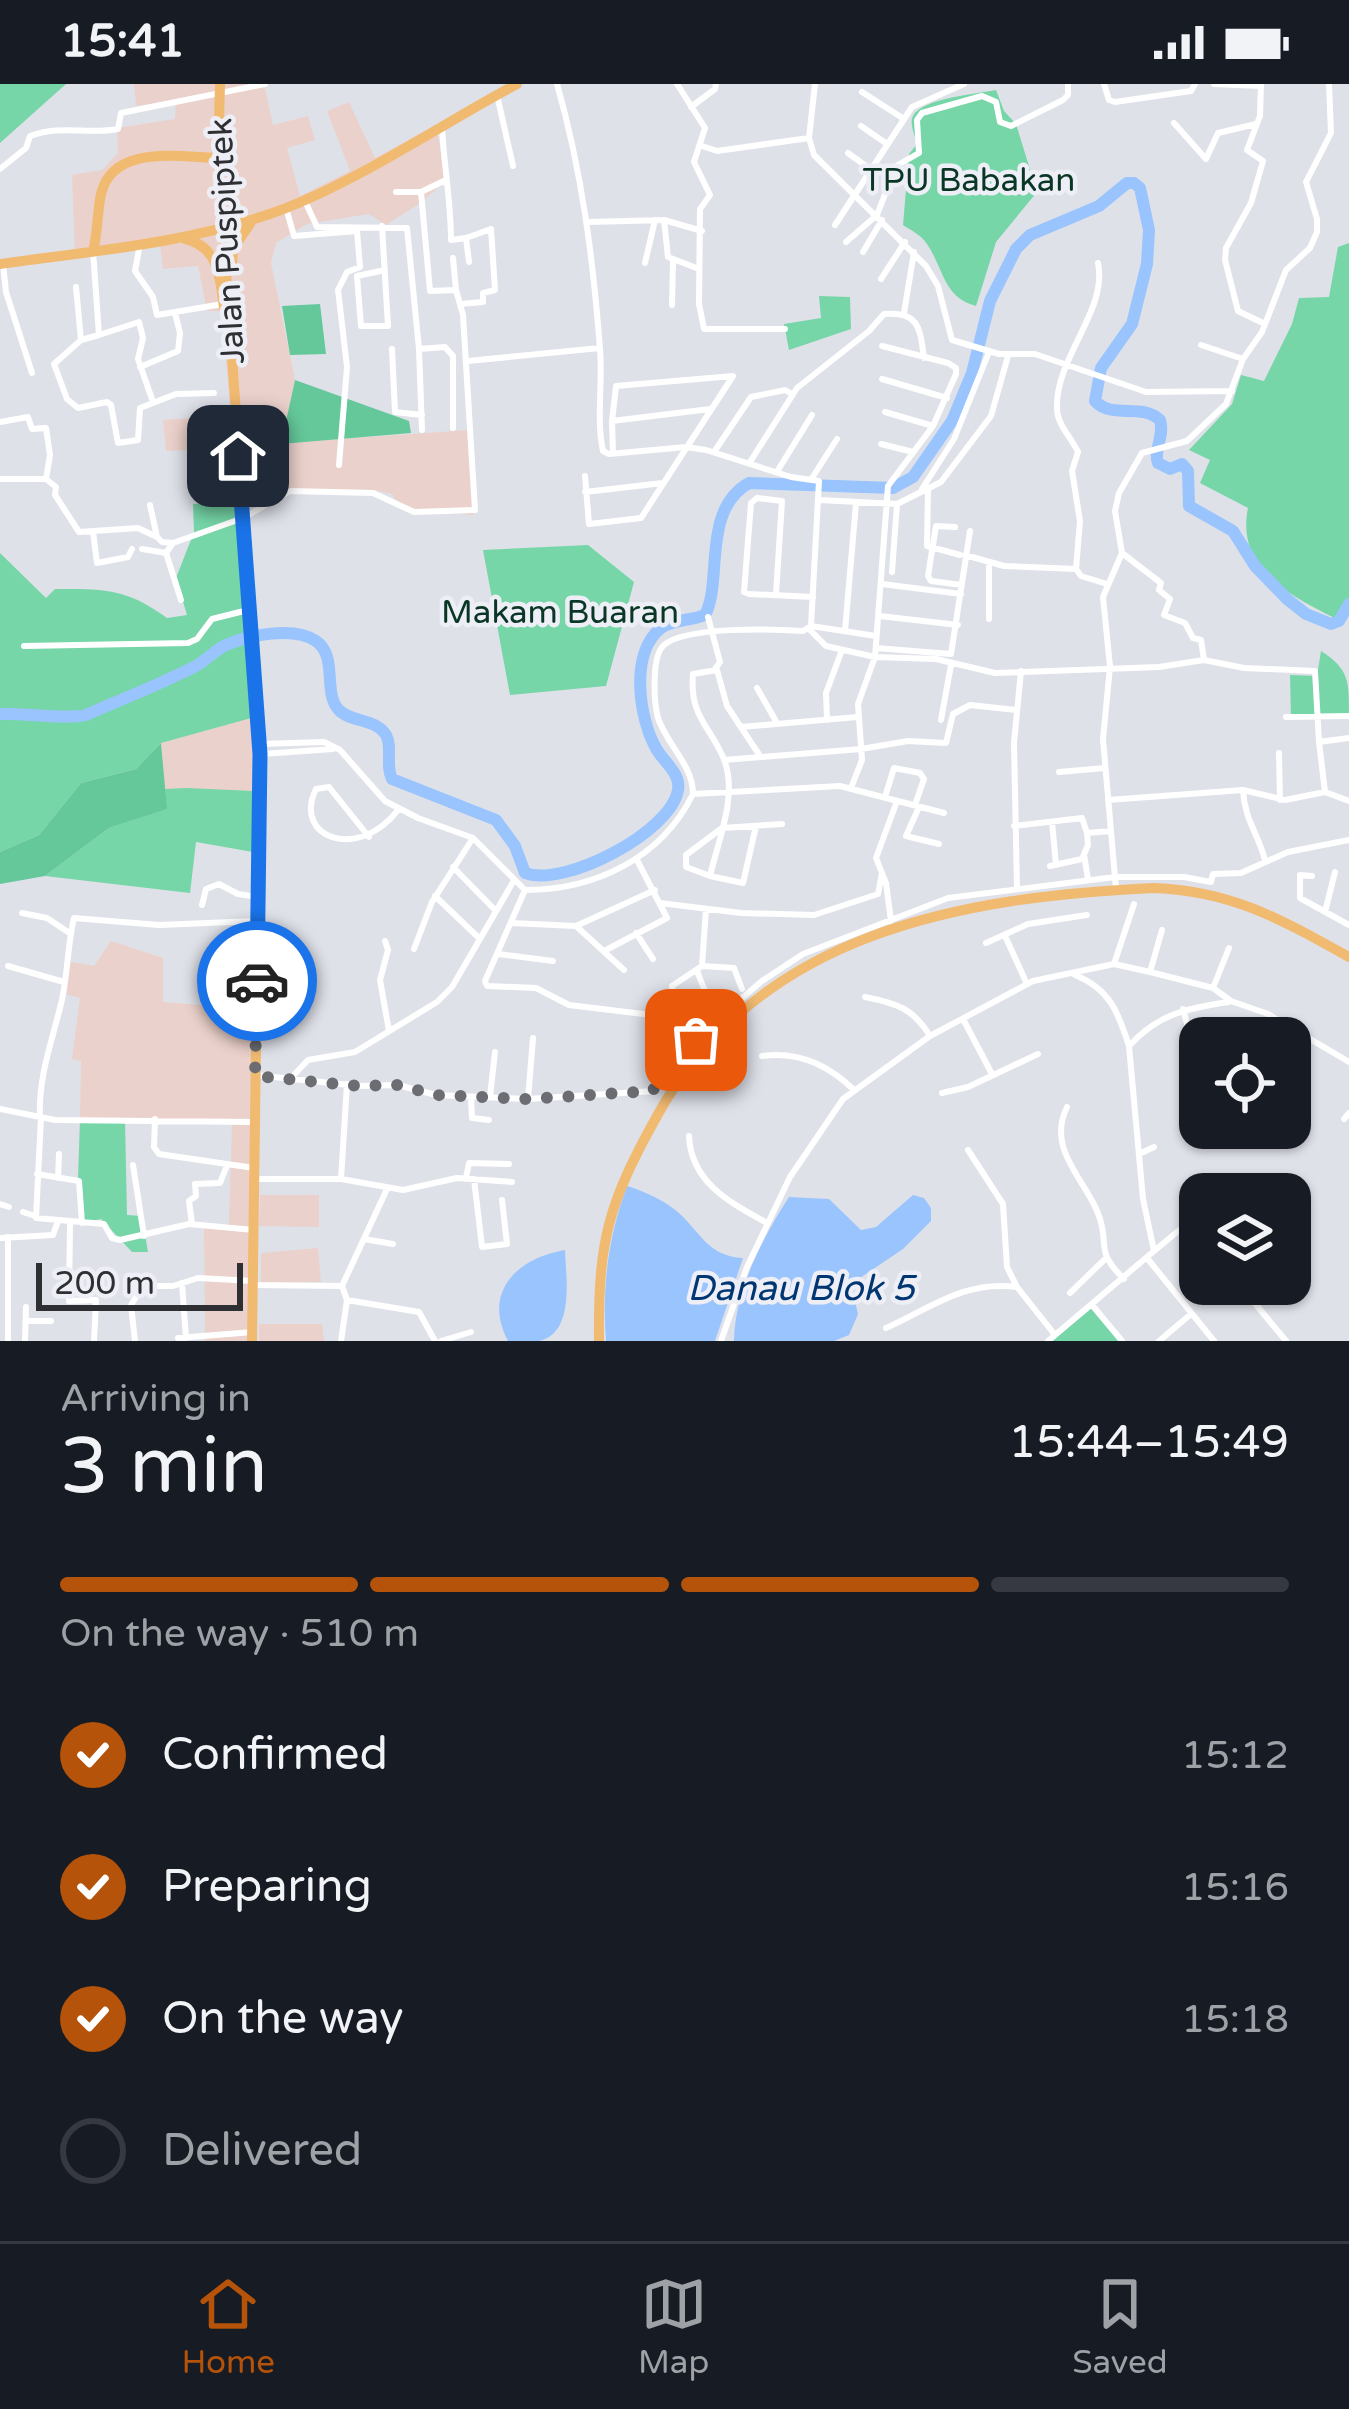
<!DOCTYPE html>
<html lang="en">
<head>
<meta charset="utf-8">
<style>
	:root { --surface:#171b24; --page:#242831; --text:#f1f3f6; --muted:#9ea1a6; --line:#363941; --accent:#b45309 }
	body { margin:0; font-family:"Varela Round",sans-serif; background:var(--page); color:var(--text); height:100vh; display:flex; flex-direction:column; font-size:45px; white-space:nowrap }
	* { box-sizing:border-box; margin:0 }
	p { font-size:39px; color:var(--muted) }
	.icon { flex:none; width:66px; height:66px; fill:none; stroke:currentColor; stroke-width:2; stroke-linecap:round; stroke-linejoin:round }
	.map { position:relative; height:1257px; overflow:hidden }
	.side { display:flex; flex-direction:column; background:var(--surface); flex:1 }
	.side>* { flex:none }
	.fabs { position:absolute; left:1179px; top:933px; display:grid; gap:24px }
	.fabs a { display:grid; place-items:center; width:132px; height:132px; border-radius:24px; background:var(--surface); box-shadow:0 3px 9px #0004; font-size:60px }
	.scale { position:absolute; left:36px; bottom:30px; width:207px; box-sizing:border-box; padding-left:12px; border:6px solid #2e2f32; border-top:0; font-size:33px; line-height:42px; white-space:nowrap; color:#2e2f32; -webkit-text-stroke:9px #edeef6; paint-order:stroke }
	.pin { position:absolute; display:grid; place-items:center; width:102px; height:102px; color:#fff; margin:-51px; border-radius:24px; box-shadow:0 6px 18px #0006 }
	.courier { position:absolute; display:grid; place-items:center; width:120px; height:120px; margin:-60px; border:9px solid #1a73e8; border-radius:50%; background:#fff; color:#222; box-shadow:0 3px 15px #0007 }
	.summary em { font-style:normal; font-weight:600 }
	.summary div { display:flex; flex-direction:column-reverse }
	.summary { display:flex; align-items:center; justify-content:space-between; height:204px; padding:0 60px }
	h1 { font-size:78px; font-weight:600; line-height:90px }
	.bar { display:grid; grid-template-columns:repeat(4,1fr); gap:18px 12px; align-content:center; height:144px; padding:0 60px }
	.bar i { height:15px; border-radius:9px; background:var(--line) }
	.bar .current { background:var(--accent) }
	.bar p { grid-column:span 4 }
	ol { padding:0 60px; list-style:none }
	li { display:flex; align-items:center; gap:36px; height:132px }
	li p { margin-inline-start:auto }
	li .icon { padding:12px; border-radius:50%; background:var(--accent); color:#fff; stroke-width:4 }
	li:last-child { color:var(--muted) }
	li i { width:66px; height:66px; border:6px solid var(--line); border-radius:50% }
	.status { display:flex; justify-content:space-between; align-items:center; height:84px; padding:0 60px; background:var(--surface); direction:ltr }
	.status svg { height:33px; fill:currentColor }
	.tabs { display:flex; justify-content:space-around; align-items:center; height:168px; border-top:3px solid var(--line); background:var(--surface); font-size:33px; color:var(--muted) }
	.tabs a { display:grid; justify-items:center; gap:6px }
	.tabs .current { color:var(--accent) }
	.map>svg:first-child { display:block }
	.commercial { fill:#ebd1cb }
	.green { fill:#76d6a8 }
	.forest { fill:#64c89a }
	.water { fill:#99c4fd }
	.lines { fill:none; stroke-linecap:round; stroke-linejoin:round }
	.river { stroke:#99c4fd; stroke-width:12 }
	.street { stroke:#fff; stroke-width:6 }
	.primary { stroke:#f1ba71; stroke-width:10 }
	.done { stroke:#6c6d72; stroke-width:12; stroke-dasharray:0 21.6 }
	.route { stroke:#1a73e8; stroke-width:15 }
	.labels { text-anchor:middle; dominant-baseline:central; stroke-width:9; stroke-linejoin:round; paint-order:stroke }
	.park-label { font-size:33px; fill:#0a3725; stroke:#edeef6 }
	.street-label { font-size:33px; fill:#2e2f32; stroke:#edeef6 }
	.water-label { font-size:36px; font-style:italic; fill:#003672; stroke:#edeef6 }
</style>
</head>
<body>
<div class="status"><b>15:41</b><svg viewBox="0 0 49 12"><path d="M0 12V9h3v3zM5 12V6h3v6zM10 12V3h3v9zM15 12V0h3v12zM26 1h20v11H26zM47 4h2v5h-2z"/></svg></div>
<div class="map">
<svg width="1349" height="1257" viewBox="0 0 1349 1257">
	<rect width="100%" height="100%" fill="#dfe1e9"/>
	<!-- commercial -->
	<path class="commercial" d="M134,0H264L273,41L308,32L315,56L287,64L300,112L350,87L327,27L349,18L375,74L436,41L446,96L422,118L386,141L369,130L307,140L276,159L271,179L295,296L281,359L469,346L474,431L402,425L392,410L374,406L299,405L237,418L232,364L166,367L163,336L231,331L221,227H207L198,182L163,185L160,161L75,172L72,91L102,86L118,69L117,44L175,35L176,17L136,22Z
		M255,633L254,707L165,705L161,659Z
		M111,857L163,874V918L202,921L253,942L249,1257H205L204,1140H229L232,1040L80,1035L81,977L72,975L80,914L65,910L67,877L94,882Z
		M260,1111H319V1143L259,1142Z
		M318,1164L321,1198L261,1199V1169Z
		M259,1240H322L324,1257H259Z"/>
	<!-- green -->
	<path class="green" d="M0,0H66L0,59Z
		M996,6L1004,27L1016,40L1037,108L996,158L976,222C943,213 944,185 927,160C922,152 911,146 903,141L909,70L917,60C915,52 909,39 913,32C922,14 977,10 996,6Z
		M1349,159V530L1344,539C1296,514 1235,488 1248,424L1200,399L1210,376L1189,366L1232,320L1241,291L1264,297L1292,240L1299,214L1329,213L1338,163Z
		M819,212L850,213L851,245L789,266L784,240L821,234Z
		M237,418L255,633L161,659L136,685L81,699L39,751L0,768V469L46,514L55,505C104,505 126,504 167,534L187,531L176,494L194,448L193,420Z
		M588,461L634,498L606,602L510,611L483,466Z
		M1321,567C1349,585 1349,597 1349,629L1291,635L1290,591L1317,592Z
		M187,704L254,707L253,768L196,758L190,809L45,792L109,744L166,725L165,705Z
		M80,1035L125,1036L127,1131L142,1132L148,1168H132L101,1135L84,1139L78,1095Z
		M1092,1224L1119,1257H1052Z"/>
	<!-- forest -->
	<path class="forest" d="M320,220L326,270L290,271L282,222Z
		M295,296L409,337L411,349L281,360Z
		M161,659L167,725L109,744L45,792L0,800V768L39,751L81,699L136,685Z"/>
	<!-- water -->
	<path class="water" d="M627,1102C644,1107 666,1117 680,1130C702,1151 709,1172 743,1174L715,1257H606C602,1203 608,1153 627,1102Z
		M913,1111L924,1114L931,1124V1137L903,1165L857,1196L853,1208L858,1230L849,1251L834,1257H734C735,1206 762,1155 789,1113L829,1115L861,1146L876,1143Z
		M565,1166C566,1194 575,1249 539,1257C530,1257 517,1257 508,1257C482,1208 517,1174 565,1166Z"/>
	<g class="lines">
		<!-- river -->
		<path class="river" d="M0,630C27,629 63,636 86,631C122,615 161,600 196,582C207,576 215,566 226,561C249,551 294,542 316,557C338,572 323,608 338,625C350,639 376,634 386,651C393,664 385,681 392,695L496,736L515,762L525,789C564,804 671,748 678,706C681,690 665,679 657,666C639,636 629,569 661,544C672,535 691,537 705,531C723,498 701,426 749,399L893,404L913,393L952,337L972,289L990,217L1016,165L1030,151L1099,122L1127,99H1134L1140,104L1149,146L1147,180L1132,240L1101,284L1095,317C1113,336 1140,318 1160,336C1165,352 1153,366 1158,379L1170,385L1182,380L1188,387L1189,422L1233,447L1255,482L1287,515L1306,530L1331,540L1339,537L1349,520"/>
		<!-- street -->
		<path class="street" d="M677,0L705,44L694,78L710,111L700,125L699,220L704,245H785
			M815,0L809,54L814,71L926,182L938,202L952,256L999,270H1035L1146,308L1232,307
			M1104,0L1109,16L1115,18L1191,7L1195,0
			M1214,0L1261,2
			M1261,0L1260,32L1247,66L1263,77L1251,119L1226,164L1225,176L1238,227L1265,240
			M862,8L904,35
			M497,11L513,82
			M691,23L715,5L716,0
			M1174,39L1206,75L1218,49L1256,40
			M861,42L887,60
			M442,44C444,82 451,118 451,156L466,154L469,178
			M702,62L717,67L809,54
			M848,69L870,85
			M0,85L26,64L30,52C61,40 87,51 118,45L121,29L265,0
			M423,107L446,96
			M305,117L317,143L407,144L419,265L445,263L453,272V344
			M286,124L294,152L357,147L360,183L347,188L338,206L347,283L339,381
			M664,136L668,173L699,185
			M589,138L664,136L702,147
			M835,141L912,23L964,0
			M382,142L388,242H361L357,192L385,186
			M846,158L877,131L896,82L919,69L917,36L922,29L982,12L996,18L1000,38L1011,42L1063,16L1068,11V0
			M140,160L135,187L153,213L157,231L223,220
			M93,167L99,251L81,256L54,280L67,315L78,324L107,318L111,321L118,359L138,356L140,324L176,310L214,309
			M863,168L882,136
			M453,174L456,206
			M645,179L655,136
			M1098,179C1108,227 1055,273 1057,325C1057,340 1072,355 1078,368L1072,387L1080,437L1076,485L1081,492L1107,500
			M3,180L6,208L32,289
			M881,195L905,158
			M76,203L81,256
			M460,220L483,218V209L495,206L491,145L466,154
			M672,221L673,176
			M904,229L914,168
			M99,251L139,238L143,254L138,275L153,318
			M1201,261L1243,275
			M392,265L395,328L422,331
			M419,265L422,346
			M468,277L600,264
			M140,283L178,267L180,249L175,229
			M882,295L947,314
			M885,328L933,342
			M612,337L613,369
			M0,338L28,333L32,345L46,344L50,371L46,395L56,403L55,411L79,448L138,444L157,453
			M881,360L913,368
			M714,368L751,313L785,306L792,310
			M750,378L797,304L869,247L884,230C919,227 920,244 924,274
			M778,386L812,331
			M585,392L589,440L641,434L733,292L616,302L612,337L710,325
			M812,394L837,355
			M0,395H46
			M922,405L954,355L989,268
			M928,406L927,462L960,471
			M585,408L663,399
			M820,416L897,420L941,398L991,332L1008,272
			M150,421L157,453L162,458L173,459
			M955,443L936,442L928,492L931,497L962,501
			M93,448L97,479L128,473L132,465
			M142,465L166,469L173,459L243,434L290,407L373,409L414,428L475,426L463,231L456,206L430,207L421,108H396
			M166,469L181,516
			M1122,469L1161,499L1159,506L1170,515L1164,531L1185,539L1193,554L1201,556L1204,576
			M965,471L1004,482L1076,485
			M989,479V535
			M892,488L897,420
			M882,500L961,510
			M776,510L782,417L757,414L751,419L744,508L749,510L813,513
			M880,532L958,541
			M708,533L720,578L715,585
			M811,542L876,552
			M809,545L826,562L875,573L936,575L995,589L1159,583L1204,576L1244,584L1315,587L1319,658
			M845,547L856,419
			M24,562L188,559L197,555L212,535L248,526
			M876,564L951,570L970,447
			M757,604L777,639
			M1286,633L1349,632
			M827,636L826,609L842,566
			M941,636L951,581
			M741,643L857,633
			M260,660L324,658L340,666L385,717L418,734L473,754L525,806C594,806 661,775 693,710C693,681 667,661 658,634C654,619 651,572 664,561C686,542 774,545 803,547L811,542L819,397L791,393L706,366L686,363L609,370L603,367C596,335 603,298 600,265C593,174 582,88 557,0
			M1279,669L1280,716
			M262,670L333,665
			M760,672L727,622L717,586L693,590C689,634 712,643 725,678C737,714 718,757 710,792L686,783V771L722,744L782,740
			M724,676L861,665L908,657L946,659L953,630L970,621L1016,626
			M1059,688L1105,684
			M851,704L862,676L858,620L875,573L888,402L933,342L956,290V284L948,279L882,262
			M1243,707C1245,737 1258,749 1265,776
			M1325,708L1319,658L1349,654
			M693,710L840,702L944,729
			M885,713L894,684L920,689L924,695L915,721
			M1108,716L1243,706L1285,716L1325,708L1349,717
			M919,723L906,752L939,760
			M1052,738L1056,781
			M1014,742L1082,734L1087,749L1111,747
			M369,753L329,703L316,705C292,754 358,778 398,726
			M1084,771L1088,795
			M1050,782L1082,775L1088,761L1087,749
			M453,783L496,827
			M710,792L743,799L756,742
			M1312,792L1300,791V814L1349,841
			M1017,804L1014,659L1021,587
			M1116,805L1103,655L1110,583L1103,513L1122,469L1115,427L1119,409L1142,369L1187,357L1226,320L1243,275L1262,248L1286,186L1310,164L1317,148V135L1306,98L1331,49L1329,0
			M525,806L485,897L487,902L536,904L569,921L676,934L672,902L702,882L734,884L742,905
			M435,812L480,855L513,798
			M660,819L741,829L814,831L878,810L882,789
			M202,821L206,805L219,800L238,810L258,813
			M1325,828L1335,788
			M22,829L47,834L71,850
			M891,837L886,799L876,774L897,717
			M511,839L576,842L624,886
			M576,842L655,806
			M636,849L653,875
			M1006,854L1027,900
			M385,857L388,866L380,896L389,947
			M986,859L1028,840L1087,831
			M414,865L432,818L473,754
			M606,866L667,834L637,776
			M498,870L553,877
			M1114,880L1134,820
			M8,882L64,898
			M702,882L706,825
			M697,887L711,922
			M1150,888L1162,846
			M1075,891C1110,905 1118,928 1129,962
			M1213,904L1229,864
			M865,913C896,919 913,924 930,952
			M1183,925L1199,984
			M963,935L992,990
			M762,972C797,967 828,981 853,1005
			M1290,976L1305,951
			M255,991L359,1002L398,1001L436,1011L528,1015L654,1007L713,939L762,897L803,870L948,814L1115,793H1184L1211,798L1213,790L1241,789L1288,768L1349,756
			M290,995L308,976L355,968L437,918L452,903L480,855
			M942,1009L968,1003L1038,970
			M471,1013L472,1034L489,1036
			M490,1013L495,968
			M528,1015L533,954
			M1067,1023C1047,1064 1082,1092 1097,1127C1112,1161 1092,1164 1124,1195
			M0,1025L55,1036L254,1038
			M40,1033C38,994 52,957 61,920C68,892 67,862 74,834L159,841L257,837
			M41,1033L36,1134L104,1140L112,1154L120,1156L189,1140L254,1146
			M155,1035L154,1063L159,1070L254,1084
			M1344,1035L1349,1029
			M689,1052C691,1099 731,1119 767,1139
			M968,1066L1003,1120L1007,1183L1017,1203L1055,1251
			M1139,1070L1154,1063
			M133,1081L144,1152
			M37,1090L79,1097L82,1139
			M58,1094L59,1070
			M466,1094L469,1079L509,1080
			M257,1095H341L403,1106L457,1094L512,1098
			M341,1095L347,1000
			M474,1095L482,1163L507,1160L502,1116
			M1219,1110L1228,1098
			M0,1120L9,1123
			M23,1128L35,1132
			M70,1139L69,1217L96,1216L94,1257
			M192,1140L189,1117L196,1112L195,1100L220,1099L226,1084
			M1188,1140L1200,1155
			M8,1153V1257
			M0,1154L53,1151L58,1137
			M364,1155L393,1160
			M1154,1167L1200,1129
			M1147,1174L1214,1257
			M1290,1176L1292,1175
			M182,1199L186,1254
			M1239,1200L1286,1257
			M254,1201L342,1202
			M1070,1209L1104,1176
			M1246,1209L1258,1200
			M347,1216L419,1228L435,1257
			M1092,1221L1122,1257
			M26,1237H51
			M886,1244C931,1224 964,1196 1017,1203
			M178,1254L253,1248
			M25,1257L26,1223
			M135,1257L131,1221L143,1202H173L198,1194L253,1197
			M341,1257L347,1216L342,1202L387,1105
			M441,1257L471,1248
			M721,1257L747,1183L790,1093L843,1015L930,952L1033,897L1114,880L1150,888L1213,904L1231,917L1268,930L1349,978
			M1048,1257L1154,1167L1143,1115L1129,962C1158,930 1187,924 1229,918
			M1159,1257L1191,1230"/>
		<!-- primary -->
		<path class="primary" d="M220,0L218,74L260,670L252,1257
			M185,155C222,163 220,200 225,231
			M93,167C98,148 97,129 101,110C113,60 179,73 218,74
			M0,180C94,167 191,159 281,126C360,96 442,40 517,0
			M232,181L233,165L250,140
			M599,1257C598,1156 608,1120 657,1032C758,848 962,813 1154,804C1233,807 1282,836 1349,873"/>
	</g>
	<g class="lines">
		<!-- done -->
		<path class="done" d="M257,897L255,992L359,1002L398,1001L436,1011L528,1015L652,1007L696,956"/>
		<!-- route -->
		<path class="route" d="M238,372L260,670L257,897"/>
	</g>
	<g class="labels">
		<!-- park labels -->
		<g class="park-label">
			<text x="969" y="96">TPU Babakan</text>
			<text x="560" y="528">Makam Buaran</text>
		</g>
		<!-- street labels -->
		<g class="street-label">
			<text transform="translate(227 157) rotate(-93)">Jalan Puspiptek</text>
		</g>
		<!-- water labels -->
		<g class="water-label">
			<text x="801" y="1204">Danau Blok 5</text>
		</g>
	</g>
</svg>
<div class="fabs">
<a><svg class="icon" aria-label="locate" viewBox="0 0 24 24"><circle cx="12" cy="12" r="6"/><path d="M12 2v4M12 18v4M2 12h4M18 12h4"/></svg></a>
<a><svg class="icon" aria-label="layers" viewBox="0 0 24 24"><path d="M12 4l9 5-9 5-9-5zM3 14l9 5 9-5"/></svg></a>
</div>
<div class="scale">200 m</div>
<div class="pin" style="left:696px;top:956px;background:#ea580c"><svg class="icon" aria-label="bag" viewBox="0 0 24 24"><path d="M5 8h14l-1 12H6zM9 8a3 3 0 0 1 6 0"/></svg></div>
<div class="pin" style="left:238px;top:372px;background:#1f2937"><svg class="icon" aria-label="home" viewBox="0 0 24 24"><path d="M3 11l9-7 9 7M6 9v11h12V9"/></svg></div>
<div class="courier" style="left:257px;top:897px"><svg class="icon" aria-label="car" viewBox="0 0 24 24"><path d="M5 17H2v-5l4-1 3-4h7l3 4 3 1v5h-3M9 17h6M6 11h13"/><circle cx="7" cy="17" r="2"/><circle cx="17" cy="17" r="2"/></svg></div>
</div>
<section class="side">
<div class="summary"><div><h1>3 min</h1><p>Arriving in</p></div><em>15:44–15:49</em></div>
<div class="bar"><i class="current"></i><i class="current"></i><i class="current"></i><i></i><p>On the way · 510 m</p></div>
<ol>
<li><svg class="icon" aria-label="check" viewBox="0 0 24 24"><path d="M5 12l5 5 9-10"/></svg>Confirmed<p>15:12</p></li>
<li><svg class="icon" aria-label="check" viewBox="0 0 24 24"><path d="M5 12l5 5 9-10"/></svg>Preparing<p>15:16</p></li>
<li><svg class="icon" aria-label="check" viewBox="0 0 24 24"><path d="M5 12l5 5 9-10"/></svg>On the way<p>15:18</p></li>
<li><i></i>Delivered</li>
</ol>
</section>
<nav class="tabs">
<a class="current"><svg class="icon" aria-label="home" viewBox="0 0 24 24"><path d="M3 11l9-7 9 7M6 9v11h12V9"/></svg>Home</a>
<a><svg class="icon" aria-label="map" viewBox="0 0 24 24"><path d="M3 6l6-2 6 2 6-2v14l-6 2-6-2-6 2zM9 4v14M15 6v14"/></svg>Map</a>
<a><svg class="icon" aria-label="saved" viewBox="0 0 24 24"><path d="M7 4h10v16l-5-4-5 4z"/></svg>Saved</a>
</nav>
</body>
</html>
